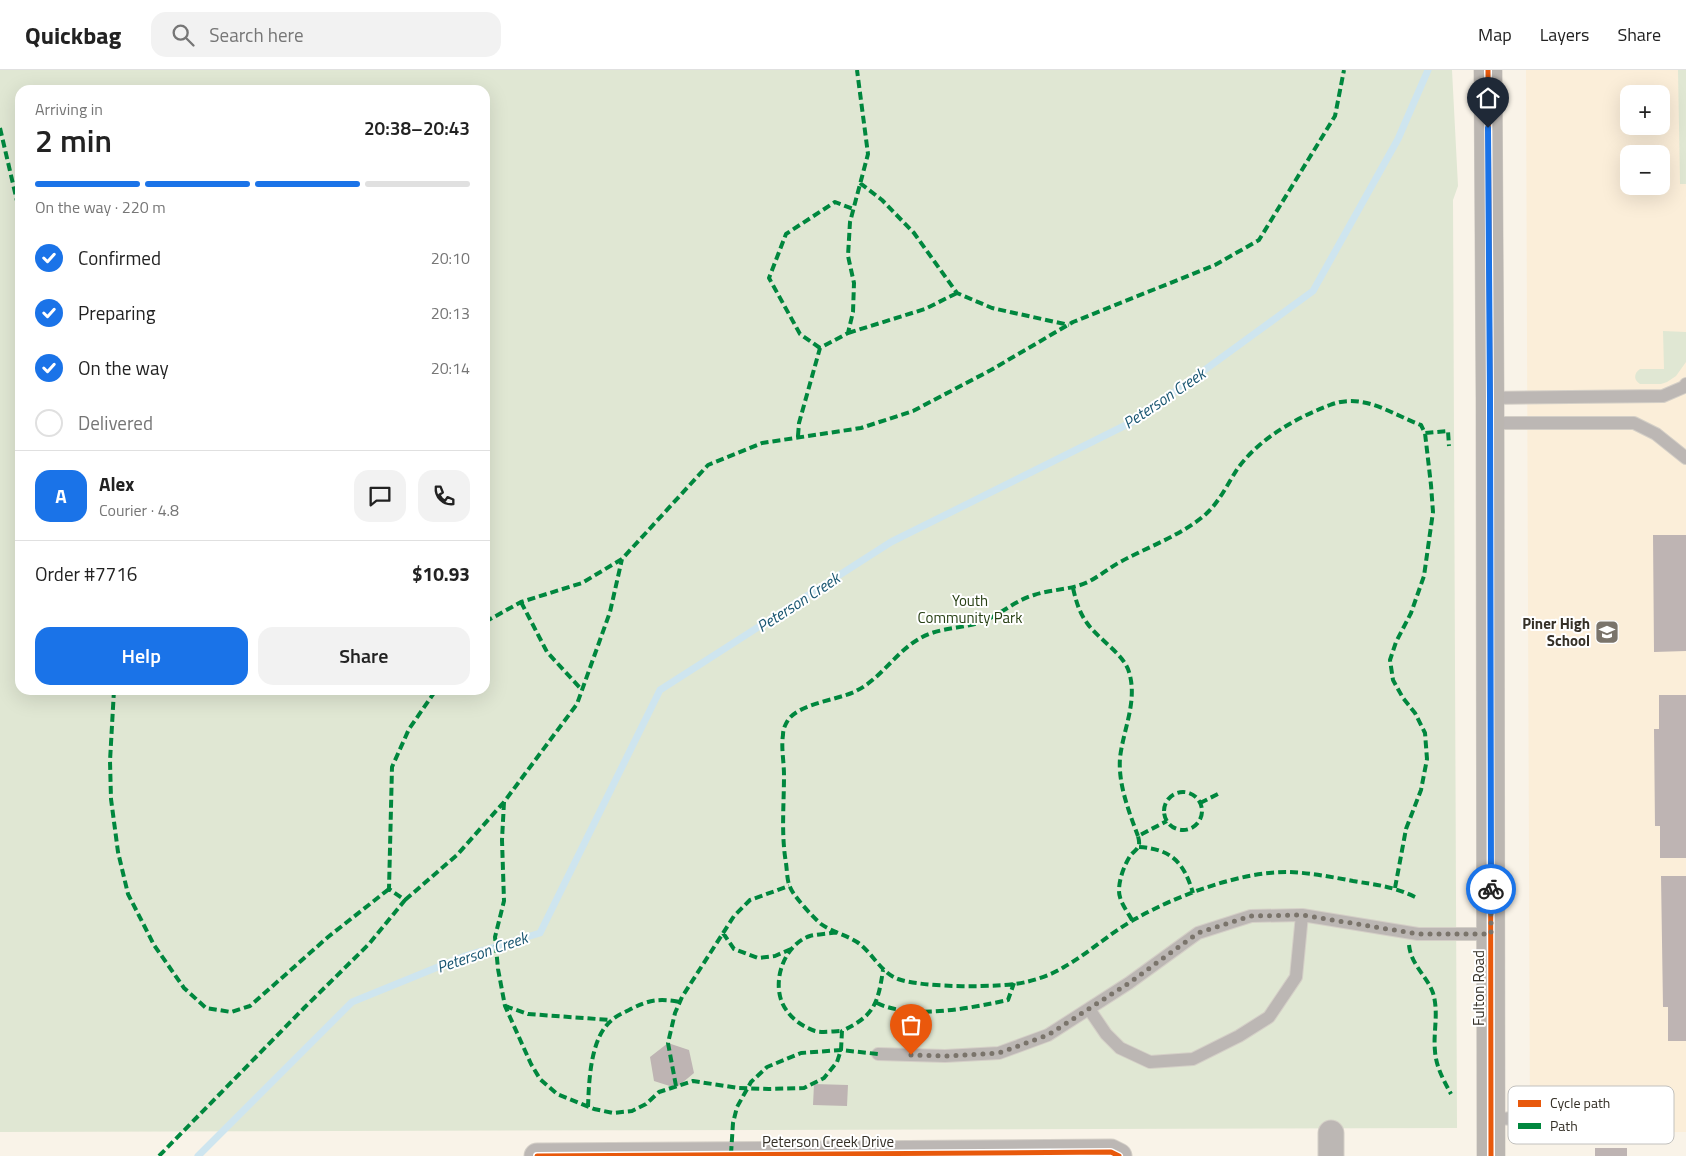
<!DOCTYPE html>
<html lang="en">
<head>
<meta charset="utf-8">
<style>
	:root { --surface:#fff; --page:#f2f2f2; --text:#222; --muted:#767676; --line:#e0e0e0; --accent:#1a73e8 }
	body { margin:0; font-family:"Titillium Web",sans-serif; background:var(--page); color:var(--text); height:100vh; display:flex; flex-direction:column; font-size:19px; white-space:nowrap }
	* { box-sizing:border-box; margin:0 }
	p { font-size:16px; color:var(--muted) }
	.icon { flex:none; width:28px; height:28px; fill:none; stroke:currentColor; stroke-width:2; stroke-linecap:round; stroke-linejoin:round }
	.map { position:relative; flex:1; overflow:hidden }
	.panel { position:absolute; left:15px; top:15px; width:475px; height:610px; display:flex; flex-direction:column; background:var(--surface); border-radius:15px; box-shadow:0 5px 20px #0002 }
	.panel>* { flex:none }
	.tools { position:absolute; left:1620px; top:15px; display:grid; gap:10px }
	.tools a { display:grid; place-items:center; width:50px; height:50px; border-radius:10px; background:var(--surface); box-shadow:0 5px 20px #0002; font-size:25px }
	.pin { position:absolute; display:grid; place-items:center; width:42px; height:42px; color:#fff; margin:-51px -21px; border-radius:50% 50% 50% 0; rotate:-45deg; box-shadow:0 0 5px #0007 }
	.pin .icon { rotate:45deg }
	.courier { position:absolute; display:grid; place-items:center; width:50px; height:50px; margin:-25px; border:4px solid #1a73e8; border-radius:50%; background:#fff; color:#222; box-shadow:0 1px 6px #0007 }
	.summary em { font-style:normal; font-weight:600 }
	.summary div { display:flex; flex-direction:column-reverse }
	.summary { display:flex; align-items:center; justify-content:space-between; height:85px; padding:0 20px }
	h1 { font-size:32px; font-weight:600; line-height:38px }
	.bar { display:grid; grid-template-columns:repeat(4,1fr); gap:8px 5px; align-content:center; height:60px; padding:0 20px }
	.bar i { height:6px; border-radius:4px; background:var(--line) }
	.bar .on { background:var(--accent) }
	.bar p { grid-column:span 4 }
	.line { display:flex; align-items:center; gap:12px; padding:0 20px; border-top:1px solid var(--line) }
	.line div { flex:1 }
	.round { display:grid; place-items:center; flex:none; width:52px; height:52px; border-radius:15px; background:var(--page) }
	ol { padding:0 20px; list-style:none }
	li { display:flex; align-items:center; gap:15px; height:55px }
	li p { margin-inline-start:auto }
	li .icon { padding:5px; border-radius:50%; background:var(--accent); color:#fff; stroke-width:4 }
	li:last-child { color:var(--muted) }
	li i { width:28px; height:28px; border:2px solid var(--line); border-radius:50% }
	.action { display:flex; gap:10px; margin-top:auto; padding:10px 20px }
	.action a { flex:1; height:58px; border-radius:15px; background:var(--accent); color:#fff; font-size:20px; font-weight:600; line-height:58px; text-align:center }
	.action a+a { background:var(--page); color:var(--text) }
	header { display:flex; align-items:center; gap:30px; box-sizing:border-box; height:70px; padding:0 25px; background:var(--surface); border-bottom:1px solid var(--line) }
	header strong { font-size:24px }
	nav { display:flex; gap:28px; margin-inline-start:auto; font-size:18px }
	.search { width:350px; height:45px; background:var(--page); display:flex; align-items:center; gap:12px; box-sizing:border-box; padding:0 18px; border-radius:15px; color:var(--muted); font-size:19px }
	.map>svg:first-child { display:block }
	.built { fill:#fbeed9; fill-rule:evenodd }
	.green { fill:#e0e7d3; fill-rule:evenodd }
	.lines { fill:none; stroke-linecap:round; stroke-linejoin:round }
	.stream { stroke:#cee5ef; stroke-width:7 }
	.building { fill:#beb4b3 }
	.lane-casing { stroke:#d4cfc7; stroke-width:14 }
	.street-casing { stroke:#d4cfc7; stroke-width:27 }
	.secondary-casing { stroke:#d4cfc7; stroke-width:29 }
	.lane { stroke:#bcb7b4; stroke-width:12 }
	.street { stroke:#bcb7b4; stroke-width:25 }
	.secondary { stroke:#bbb6b1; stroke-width:28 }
	.quiet { stroke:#00873e; stroke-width:4; stroke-dasharray:8 4; stroke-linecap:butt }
	.cycleway-casing { stroke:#fff; stroke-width:8 }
	.cycleway { stroke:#e8590c; stroke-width:5 }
	.done { stroke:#7a746b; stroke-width:5; stroke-dasharray:0 9 }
	.route { stroke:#1a73e8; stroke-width:6 }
	.labels { text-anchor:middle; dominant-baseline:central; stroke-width:4; stroke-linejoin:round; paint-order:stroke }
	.park-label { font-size:15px; fill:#284014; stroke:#fff }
	.poi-label { font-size:15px; font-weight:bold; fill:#353027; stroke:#fff; text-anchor:end }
	.street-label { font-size:15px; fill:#353027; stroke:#fff }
	.water-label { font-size:16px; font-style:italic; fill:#195671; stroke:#fff }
	.key { fill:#fff; stroke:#c2c1be; stroke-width:1 }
	.key-label { font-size:14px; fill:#353027 }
</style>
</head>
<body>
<header>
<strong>Quickbag</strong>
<div class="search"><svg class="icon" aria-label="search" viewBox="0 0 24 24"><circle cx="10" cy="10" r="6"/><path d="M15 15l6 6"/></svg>Search here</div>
<nav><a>Map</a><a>Layers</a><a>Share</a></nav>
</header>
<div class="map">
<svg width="1686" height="1086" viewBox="0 0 1686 1086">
	<rect width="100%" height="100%" fill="#f9f3e8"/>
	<!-- built -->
	<path class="built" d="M1526,0H1686V1062L1530,1063ZM1629,24H1661V56H1629ZM1629,84H1661V116H1629Z"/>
	<!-- green -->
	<path class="green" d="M0,0H1452L1458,116L1453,130L1457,1058L0,1062ZM20,20H485V620H20Z
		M1678,0H1686V114H1680Z
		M1663,261L1686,262V292L1676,306L1667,312L1661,314H1640C1633,310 1634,303 1640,299H1664Z"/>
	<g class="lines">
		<!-- stream -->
		<path class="stream" d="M198,1086L352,932L465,886L540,863L660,620L891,472L1136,350L1313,221L1398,69L1428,0"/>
	</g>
	<!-- building -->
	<path class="building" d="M1653,465H1686V581L1654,582Z
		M1659,625H1686V788H1660V756H1655L1654,659H1659Z
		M1661,806H1686V971H1668V937H1663Z
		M668,973L689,980L694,1003L676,1018L654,1011L650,987Z
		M814,1014L848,1015L847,1036L813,1035Z
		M1595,1078H1627V1086H1595Z"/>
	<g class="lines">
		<!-- lane casing -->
		<g class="lane-casing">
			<path id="lane" d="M1490,328L1663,326L1684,317L1686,314
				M1490,353H1634L1656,364L1686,388
				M1089,939L1106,964L1120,978L1150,992L1193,989L1239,966L1269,947L1296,907L1302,845
				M878,984L945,986L999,983L1048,965L1129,913L1198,863L1251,846L1302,845L1418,864H1491
				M1491,1049L1596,1046"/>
		</g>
		<!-- street casing -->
		<g class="street-casing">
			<path id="street" d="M1331,1063V1086
				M537,1086L1111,1082L1119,1086"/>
		</g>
		<!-- secondary casing -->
		<g class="secondary-casing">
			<path id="secondary" d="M1488,0L1490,328L1491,1086"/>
		</g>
		<!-- lane -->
		<use href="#lane" class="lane"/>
		<!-- street -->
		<use href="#street" class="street"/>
		<!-- secondary -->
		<use href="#secondary" class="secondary"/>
		<!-- quiet -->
		<path class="quiet" d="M0,58L20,144
			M860,113L882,130L914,163L957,223L992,238L1069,255
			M848,263L925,239L957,223
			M820,278L800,264L769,208L786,164L835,132L853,139
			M798,366L799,353L820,278L848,263L853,242L854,213L848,186L850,152L868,84L857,0
			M1073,518C1076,531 1079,542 1087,553C1098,569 1124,584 1129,602C1138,631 1123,660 1120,688C1118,714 1129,742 1138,766
			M521,532L547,582L582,620
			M485,552L521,532L582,513L622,489L708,395L762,373L861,358L913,341L991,300L1073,252L1215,195L1259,170L1335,46L1344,0
			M114,620L110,691L111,729L118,782L128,824L154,875L184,918L206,938L231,942L250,936L328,867L389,819
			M1164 741a19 19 0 1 1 38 0a19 19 0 1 1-38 0Z
			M504,732L502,770L504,831L495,867L498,899L505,936L531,994L540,1009L557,1024L594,1039L613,1043L632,1041L646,1034L659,1022L693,1011L738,1018L769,1019L804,1018L824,1008L837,992L841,980L842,961C874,946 878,934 883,900
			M1200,733L1218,724
			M1139,777C1172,779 1184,793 1193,823
			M1395,818L1406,759L1421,720L1427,689L1425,663L1415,643L1403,628L1393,610L1390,590L1396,572L1411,543L1424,506L1433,442L1431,415L1425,363
			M1415,827C1392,816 1377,815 1353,811C1332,807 1311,803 1290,802C1242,801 1178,825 1137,848C1111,862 1089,883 1064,897C1053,904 1039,909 1026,912C1000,918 923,918 898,909C880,902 873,883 857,872C846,865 832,862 821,854C813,847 794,827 790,817C787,811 787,800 786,793C781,764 784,735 784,705C784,692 781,678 783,665C783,659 785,655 788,650C799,634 836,630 854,622C884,608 898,576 929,564C947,557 967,558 984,551C1001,544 1016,530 1034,525C1052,519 1071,520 1088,512C1100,506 1110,497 1122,491C1150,476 1182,465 1206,444C1220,431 1228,413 1238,398C1260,368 1296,348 1330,335C1363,322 1391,344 1421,355L1425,363L1448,361L1449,376
			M405,830L457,785L504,732L577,634L610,542L622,489
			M1132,850C1127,841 1119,831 1119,821C1119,809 1124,796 1130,786C1132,783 1136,781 1138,777C1140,774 1139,770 1138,766L1167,751
			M837,862C828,864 818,864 810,866C782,875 769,918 787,941C793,950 804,957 815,961C823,963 834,961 842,961
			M723,863L734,879L758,888L775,886L791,879
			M1409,875C1411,895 1427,906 1433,923C1439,943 1433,962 1435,981C1436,997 1444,1011 1451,1024
			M877,933C912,950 971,938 1008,930L1014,913
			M505,936L528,944L611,950
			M676,1016L668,973L675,943L682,927L734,846L750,830L789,816
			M588,1037C589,1012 590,967 612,950C616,946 623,943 629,940C648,930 658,928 680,932
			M731,1084L733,1053L737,1037L751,1012L767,997L801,983L841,980L878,984
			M159,1086L304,938L369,874L405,830L389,819L392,697L409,659L436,620"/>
		<!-- cycleway casing -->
		<g class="cycleway-casing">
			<path id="cycleway" d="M1488,0L1490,328L1491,1086
				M537,1086L1111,1082L1119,1086"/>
		</g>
		<!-- cycleway -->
		<use href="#cycleway" class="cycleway"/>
	</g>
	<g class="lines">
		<!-- done -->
		<path class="done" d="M911,985L945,986L999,983L1048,965L1129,913L1198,863L1251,846L1302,845L1418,864H1491V819"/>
		<!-- route -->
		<path class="route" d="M1488,58L1490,328L1491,819"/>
	</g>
	<!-- icons -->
	<defs>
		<g id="school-square" transform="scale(1.25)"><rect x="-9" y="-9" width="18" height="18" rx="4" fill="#7a746b" stroke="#fff"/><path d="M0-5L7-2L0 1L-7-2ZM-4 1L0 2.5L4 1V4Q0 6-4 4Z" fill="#fff"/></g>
	</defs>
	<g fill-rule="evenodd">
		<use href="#school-square" x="1607" y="562"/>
	</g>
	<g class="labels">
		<!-- park labels -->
		<g class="park-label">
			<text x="970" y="530">Youth<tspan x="970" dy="17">Community Park</tspan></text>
		</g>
		<!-- poi labels -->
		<g class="poi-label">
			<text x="1590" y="553">Piner High<tspan x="1590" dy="17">School</tspan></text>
		</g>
		<!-- street labels -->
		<g class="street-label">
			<text transform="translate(1478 918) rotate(-90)">Fulton Road</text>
			<text x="828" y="1071">Peterson Creek Drive</text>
		</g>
		<!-- water labels -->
		<g class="water-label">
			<text transform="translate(1164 328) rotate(-34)">Peterson Creek</text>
			<text transform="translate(798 532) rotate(-33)">Peterson Creek</text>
			<text transform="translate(482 882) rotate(-19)">Peterson Creek</text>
		</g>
	</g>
	<!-- legend -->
	<rect x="1508" y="1016" width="166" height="58" rx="8" class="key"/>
	<rect x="1518" y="1030" width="23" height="7" fill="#e8590c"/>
	<rect x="1518" y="1053" width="23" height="6" fill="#00873e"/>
	<g class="key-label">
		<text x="1550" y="1038">Cycle path</text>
		<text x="1550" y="1061">Path</text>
	</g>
</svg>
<div class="tools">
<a>+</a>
<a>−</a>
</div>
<div class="pin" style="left:911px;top:985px;background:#ea580c"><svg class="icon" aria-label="bag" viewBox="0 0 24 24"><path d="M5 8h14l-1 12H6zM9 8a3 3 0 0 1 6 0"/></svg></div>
<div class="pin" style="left:1488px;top:58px;background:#1f2937"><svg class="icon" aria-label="home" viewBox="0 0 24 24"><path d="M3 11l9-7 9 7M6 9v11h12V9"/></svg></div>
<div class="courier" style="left:1491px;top:819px"><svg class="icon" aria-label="bike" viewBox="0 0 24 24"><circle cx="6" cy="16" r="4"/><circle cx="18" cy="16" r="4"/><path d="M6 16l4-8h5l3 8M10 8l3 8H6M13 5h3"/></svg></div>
<section class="panel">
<div class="summary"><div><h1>2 min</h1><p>Arriving in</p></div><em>20:38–20:43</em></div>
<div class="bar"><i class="on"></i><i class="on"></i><i class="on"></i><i></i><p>On the way · 220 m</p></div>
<ol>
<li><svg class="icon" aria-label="check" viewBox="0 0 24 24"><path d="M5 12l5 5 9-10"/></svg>Confirmed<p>20:10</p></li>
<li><svg class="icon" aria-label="check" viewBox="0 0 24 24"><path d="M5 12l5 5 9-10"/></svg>Preparing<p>20:13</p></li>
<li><svg class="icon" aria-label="check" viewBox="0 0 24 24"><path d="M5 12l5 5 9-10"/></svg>On the way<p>20:14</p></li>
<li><i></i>Delivered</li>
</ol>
<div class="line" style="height:90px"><b class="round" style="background:var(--accent);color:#fff">A</b><div><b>Alex</b><p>Courier · 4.8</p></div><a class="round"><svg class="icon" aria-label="chat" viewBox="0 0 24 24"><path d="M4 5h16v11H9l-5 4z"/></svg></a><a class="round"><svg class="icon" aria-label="phone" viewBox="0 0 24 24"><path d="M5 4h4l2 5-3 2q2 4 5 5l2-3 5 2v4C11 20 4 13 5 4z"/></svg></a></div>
<div class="line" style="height:65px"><div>Order #7716</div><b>$10.93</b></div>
<div class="action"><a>Help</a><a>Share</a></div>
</section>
</div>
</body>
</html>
